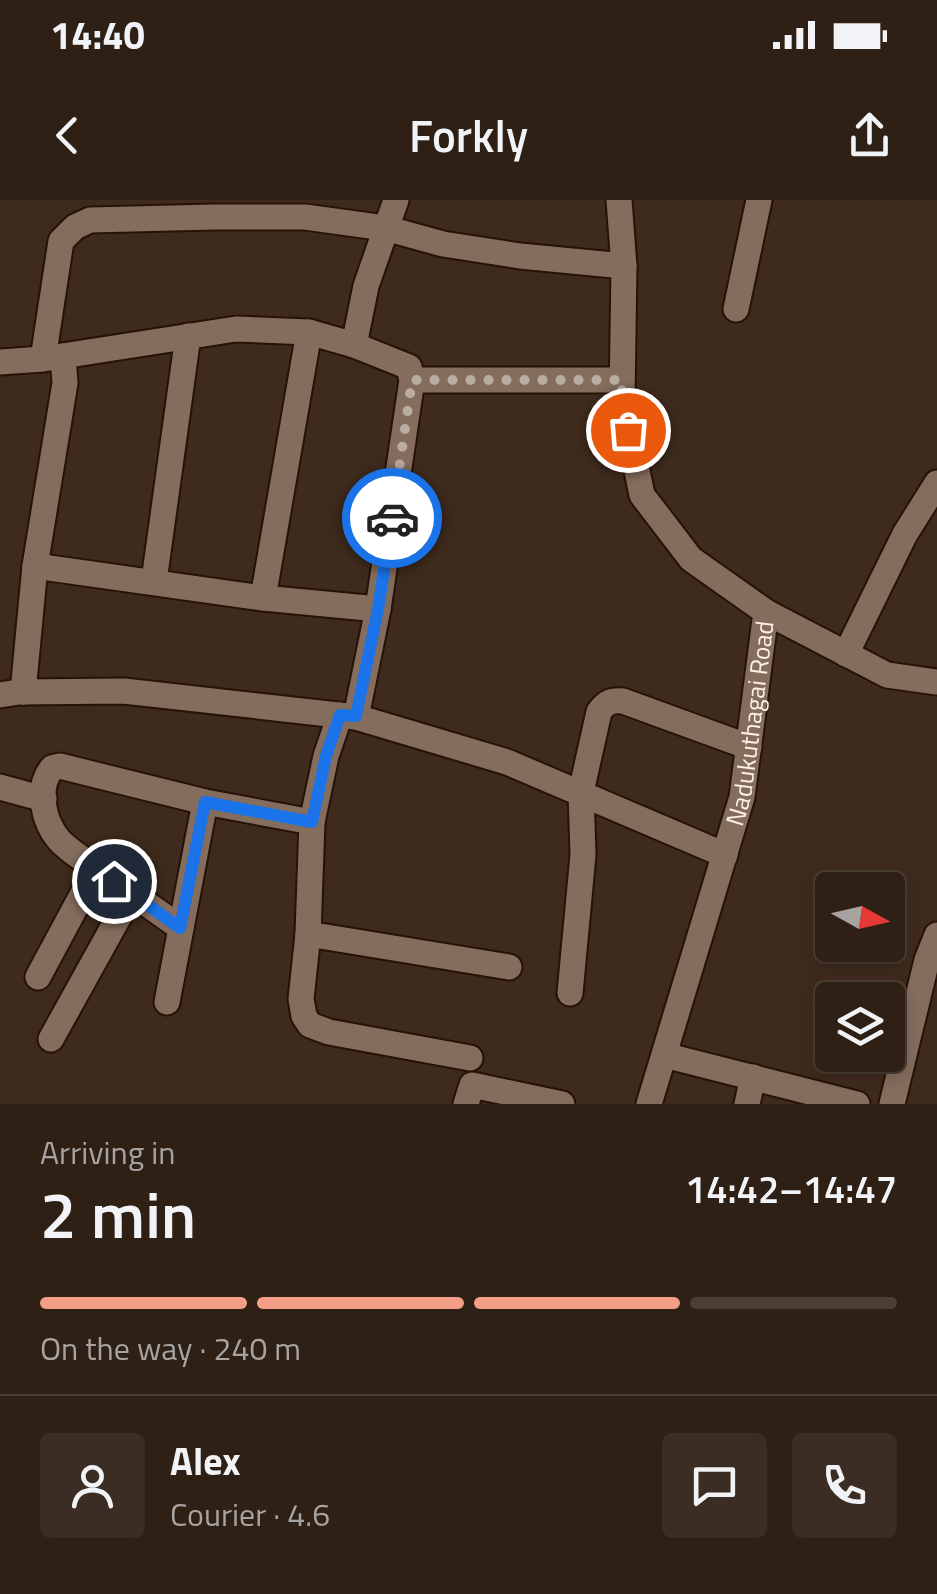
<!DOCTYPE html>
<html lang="en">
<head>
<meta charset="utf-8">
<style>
	:root { --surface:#2f2016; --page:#3b2d23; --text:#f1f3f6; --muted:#a7a3a1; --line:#4a3e35; --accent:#f49e88 }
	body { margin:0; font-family:"Titillium Web",sans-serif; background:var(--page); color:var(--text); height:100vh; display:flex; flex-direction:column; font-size:38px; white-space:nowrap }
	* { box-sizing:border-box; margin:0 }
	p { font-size:32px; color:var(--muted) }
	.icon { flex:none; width:55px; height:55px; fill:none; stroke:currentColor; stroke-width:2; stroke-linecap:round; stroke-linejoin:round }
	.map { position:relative; height:904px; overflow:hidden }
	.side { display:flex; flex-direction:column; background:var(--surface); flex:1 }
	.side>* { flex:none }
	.needle { width:65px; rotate:98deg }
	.tools { position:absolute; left:815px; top:672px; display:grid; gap:20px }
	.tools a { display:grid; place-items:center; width:90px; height:90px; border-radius:10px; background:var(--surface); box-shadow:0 5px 15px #0003,0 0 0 2px var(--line); font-size:50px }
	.pin { position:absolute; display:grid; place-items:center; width:85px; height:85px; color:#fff; margin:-42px; border:5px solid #fff; border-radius:50%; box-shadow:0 2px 10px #0007 }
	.courier { position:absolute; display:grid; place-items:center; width:100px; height:100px; margin:-50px; border:8px solid #1a73e8; border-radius:50%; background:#fff; color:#222; box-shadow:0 2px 12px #0007 }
	.headline em { font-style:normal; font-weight:600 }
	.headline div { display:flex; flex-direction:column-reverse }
	.headline { display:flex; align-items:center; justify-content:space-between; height:170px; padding:0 40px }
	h1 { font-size:65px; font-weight:600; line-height:75px }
	.bar { display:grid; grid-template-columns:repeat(4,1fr); gap:15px 10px; align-content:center; height:120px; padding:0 40px }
	.bar i { height:12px; border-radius:8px; background:var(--line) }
	.bar .active { background:var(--accent) }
	.bar p { grid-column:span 4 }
	.line { display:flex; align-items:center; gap:25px; padding:0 40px; border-top:2px solid var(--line) }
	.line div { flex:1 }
	.round { display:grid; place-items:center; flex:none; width:105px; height:105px; border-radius:10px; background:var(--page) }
	.status { display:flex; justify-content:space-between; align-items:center; height:70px; padding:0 50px; background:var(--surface); direction:ltr }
	.status svg { height:28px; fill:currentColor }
	header { display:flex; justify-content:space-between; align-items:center; height:130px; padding:0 40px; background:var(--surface); font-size:45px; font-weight:600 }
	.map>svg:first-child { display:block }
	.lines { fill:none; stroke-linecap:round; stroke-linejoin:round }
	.minor-casing { stroke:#251306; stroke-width:29 }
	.minor { stroke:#846d5d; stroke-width:25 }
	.done { stroke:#bbaca1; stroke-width:10; stroke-dasharray:0 18 }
	.route { stroke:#1a73e8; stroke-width:12 }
	.labels { text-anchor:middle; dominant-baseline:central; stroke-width:10; stroke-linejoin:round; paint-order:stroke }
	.street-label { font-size:25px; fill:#fef1e8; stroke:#3f2b1d }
</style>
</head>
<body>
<div class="status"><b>14:40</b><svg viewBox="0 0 49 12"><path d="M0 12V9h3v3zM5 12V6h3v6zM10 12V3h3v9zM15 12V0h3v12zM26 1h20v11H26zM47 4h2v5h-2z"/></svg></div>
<header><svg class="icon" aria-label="back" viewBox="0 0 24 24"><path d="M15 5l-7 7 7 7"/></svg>Forkly<svg class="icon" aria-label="share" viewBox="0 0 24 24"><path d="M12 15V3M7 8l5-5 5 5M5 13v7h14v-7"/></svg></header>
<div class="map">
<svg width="937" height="904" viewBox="0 0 937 904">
	<rect width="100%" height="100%" fill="#3f2b1d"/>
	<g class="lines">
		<!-- minor casing -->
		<g class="minor-casing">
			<g id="minor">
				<path d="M619,0L624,66L622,198L642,295L691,359L766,412L887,475L937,482"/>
				<path d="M736,109L759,0"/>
				<path d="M309,132L263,398L378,409"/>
				<path d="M354,145L366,86L396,0"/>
				<path d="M43,159L61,41L75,27L90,20L214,17H305L385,28L443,44L520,56L624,66"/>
				<path d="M0,162L43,159L236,129L309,132L354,145L409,167L412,180L378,409L356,517L507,562L725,655"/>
				<path d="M412,180H622"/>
				<path d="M35,366L263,398"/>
				<path d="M154,381L188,136"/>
				<path d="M846,454L905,334L937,283"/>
				<path d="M23,492L35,366L65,183L63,156"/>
				<path d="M0,495L19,492L124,491L356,517"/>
				<path d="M340,515L326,556L312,622L308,734L301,799L304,816L310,825L329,832L470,858"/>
				<path d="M0,587L44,599"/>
				<path d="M181,728C155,710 129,691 103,673C89,663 71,653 59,640C43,621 36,588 52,568L60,566L205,602L312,622"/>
				<path d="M308,734L509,767"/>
				<path d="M38,777L96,669"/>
				<path d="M570,793L583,655L581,592L599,512C606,502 611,500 623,501L749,547"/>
				<path d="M167,802L205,602"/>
				<path d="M51,839L132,693"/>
				<path d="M664,855L857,904"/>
				<path d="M466,904L472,885L562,904"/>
				<path id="s1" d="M649,904L742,597L766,412"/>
				<path d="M747,904L753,877"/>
				<path d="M892,904L927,760L937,735"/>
			</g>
		</g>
		<!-- minor -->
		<use href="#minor" class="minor"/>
	</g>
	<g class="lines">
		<!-- done -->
		<path class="done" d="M392,318L412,180H622V198L628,230"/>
		<!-- route -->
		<path class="route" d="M114,681L180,728L205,602L312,622L326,556L340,515L356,516L378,409L392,318"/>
	</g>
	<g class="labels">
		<!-- street labels -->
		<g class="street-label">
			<text stroke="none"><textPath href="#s1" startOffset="395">Nadukuthagai Road</textPath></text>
		</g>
	</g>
</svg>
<div class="tools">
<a><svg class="needle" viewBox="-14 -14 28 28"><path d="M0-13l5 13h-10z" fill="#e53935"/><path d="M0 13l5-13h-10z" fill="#a7a3a1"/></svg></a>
<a><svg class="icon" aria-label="layers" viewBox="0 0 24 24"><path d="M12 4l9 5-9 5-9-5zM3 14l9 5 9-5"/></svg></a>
</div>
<div class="pin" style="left:628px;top:230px;background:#ea580c"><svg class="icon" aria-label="bag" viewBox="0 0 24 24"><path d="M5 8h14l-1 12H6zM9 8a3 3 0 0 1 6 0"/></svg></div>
<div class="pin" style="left:114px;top:681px;background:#1f2937"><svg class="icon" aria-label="home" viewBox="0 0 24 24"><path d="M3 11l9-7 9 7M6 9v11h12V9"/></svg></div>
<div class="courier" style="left:392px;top:318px"><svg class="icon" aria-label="car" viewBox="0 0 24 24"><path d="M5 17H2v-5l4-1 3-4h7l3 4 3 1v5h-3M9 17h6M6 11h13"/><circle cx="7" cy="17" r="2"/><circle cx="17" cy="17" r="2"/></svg></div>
</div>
<section class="side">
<div class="headline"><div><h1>2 min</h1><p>Arriving in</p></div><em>14:42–14:47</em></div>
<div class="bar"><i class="active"></i><i class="active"></i><i class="active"></i><i></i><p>On the way · 240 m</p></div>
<div class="line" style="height:180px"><a class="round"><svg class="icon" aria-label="person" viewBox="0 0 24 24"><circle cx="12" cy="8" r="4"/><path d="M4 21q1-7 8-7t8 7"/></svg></a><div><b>Alex</b><p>Courier · 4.6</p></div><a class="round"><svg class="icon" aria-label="chat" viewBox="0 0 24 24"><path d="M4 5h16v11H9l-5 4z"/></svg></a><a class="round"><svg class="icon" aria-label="phone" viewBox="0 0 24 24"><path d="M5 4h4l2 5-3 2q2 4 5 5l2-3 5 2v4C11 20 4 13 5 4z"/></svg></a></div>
</section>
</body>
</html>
